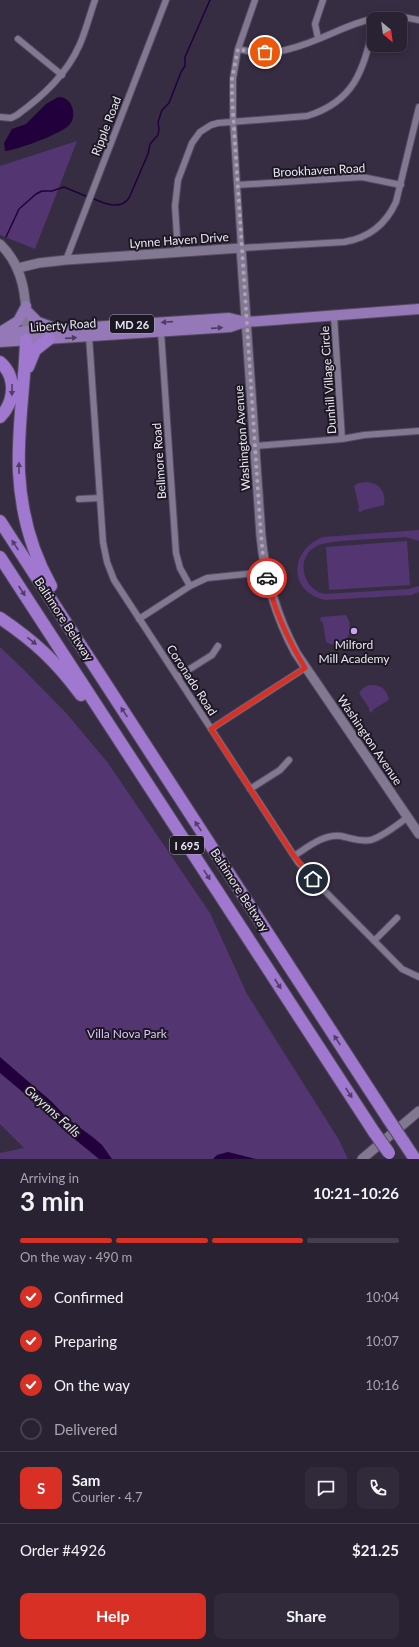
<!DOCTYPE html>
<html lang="en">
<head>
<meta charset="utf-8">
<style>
	:root { --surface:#292232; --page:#312a3a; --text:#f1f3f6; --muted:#a5a4ac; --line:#453f4d; --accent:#d93025 }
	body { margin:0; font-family:Lato,sans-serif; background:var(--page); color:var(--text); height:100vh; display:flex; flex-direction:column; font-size:15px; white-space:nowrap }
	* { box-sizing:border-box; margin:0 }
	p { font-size:13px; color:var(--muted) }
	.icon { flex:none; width:22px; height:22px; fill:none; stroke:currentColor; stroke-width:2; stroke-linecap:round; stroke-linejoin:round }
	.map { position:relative; height:1159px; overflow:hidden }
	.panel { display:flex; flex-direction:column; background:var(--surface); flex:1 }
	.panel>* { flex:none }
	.needle { width:26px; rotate:151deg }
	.buttons { position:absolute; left:367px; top:12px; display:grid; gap:8px }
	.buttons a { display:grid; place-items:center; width:40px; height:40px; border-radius:8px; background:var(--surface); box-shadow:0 2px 10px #0003,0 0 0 1px var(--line); font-size:20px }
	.pin { position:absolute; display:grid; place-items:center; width:34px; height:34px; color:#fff; margin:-17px; border:2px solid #fff; border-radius:50%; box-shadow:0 1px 4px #0007 }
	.courier { position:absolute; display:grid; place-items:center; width:40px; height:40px; margin:-20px; border:3px solid #d93025; border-radius:50%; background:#fff; color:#222; box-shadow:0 1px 5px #0007 }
	.headline em { font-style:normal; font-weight:700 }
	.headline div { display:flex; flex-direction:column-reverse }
	.headline { display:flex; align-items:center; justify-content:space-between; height:68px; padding:0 20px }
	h1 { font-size:26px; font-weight:700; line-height:30px }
	.bar { display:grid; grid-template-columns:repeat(4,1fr); gap:6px 4px; align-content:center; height:48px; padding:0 20px }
	.bar i { height:5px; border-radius:3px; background:var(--line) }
	.bar .selected { background:var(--accent) }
	.bar p { grid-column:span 4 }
	.line { display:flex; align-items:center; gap:10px; padding:0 20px; border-top:1px solid var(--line) }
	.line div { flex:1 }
	.round { display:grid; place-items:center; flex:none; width:42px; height:42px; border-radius:8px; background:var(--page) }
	ol { padding:0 20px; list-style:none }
	li { display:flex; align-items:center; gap:12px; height:44px }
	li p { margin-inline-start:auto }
	li .icon { padding:4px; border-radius:50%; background:var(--accent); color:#fff; stroke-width:4 }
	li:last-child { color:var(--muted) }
	li i { width:22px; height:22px; border:2px solid var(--line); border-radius:50% }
	.cta { display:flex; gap:8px; margin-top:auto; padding:8px 20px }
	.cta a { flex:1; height:46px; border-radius:8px; background:var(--accent); color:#fff; font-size:16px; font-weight:700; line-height:46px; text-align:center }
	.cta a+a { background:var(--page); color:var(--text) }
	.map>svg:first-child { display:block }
	.green { fill:#523571 }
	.water { fill:#22003c }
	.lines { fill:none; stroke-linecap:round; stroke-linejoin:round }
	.stream { stroke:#22003c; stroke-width:1.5 }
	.minor-casing { stroke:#534b5e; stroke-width:8 }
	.secondary-casing { stroke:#534b5e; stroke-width:11 }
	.primary-casing { stroke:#534b5e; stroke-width:12 }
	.motorway-casing { stroke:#534b5e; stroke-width:14 }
	.minor { stroke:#837892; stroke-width:6 }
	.secondary { stroke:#837892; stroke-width:9 }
	.primary { stroke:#9478b7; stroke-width:10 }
	.motorway { stroke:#a078cf; stroke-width:12 }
	.motorway-bridge-casing { stroke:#534b5e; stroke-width:14; stroke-linecap:butt }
	.motorway-bridge { stroke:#a078cf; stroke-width:12 }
	.oneway { fill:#4c3e5e }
	.oneway2 { fill:#513e67 }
	.done { stroke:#aca4b5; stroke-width:4; stroke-dasharray:0 7.2 }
	.route { stroke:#d93025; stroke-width:5 }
	.poi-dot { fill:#c7a6f0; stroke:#1c1822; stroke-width:1.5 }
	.labels { text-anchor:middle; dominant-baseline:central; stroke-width:4; stroke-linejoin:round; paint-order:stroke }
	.shield { fill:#1c1822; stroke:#ada7b4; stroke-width:1 }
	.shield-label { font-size:11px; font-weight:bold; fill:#ebe4f3 }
	.street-label { font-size:12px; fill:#ebe4f3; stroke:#1c1822 }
	.poi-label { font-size:12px; fill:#ebe4f3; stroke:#1c1822 }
	.park-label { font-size:12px; fill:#ddc3fe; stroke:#1c1822 }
	.water-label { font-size:13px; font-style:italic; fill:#e7dff2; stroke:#1c1822 }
</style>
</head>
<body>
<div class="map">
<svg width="419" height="1159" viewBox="0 0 419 1159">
	<rect width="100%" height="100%" fill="#372d43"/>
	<!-- green -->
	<path class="green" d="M77,141L35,249L0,235V166Z
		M368,482C381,484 386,493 384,505L364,510L360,512L358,510L359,507L354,486L358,483Z
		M419,530V541L406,537C388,539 327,539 315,547C295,559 303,589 324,594L409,589L419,586V592L411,595L325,600C288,592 289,550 323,537Z
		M407,541L410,585L329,590L326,547Z
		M346,615C357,631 344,652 326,642L323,623L320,620L321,617Z
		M0,647L23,669L67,714L108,763L210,913L247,994L339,1140L348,1159H0V1153L24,1148L0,1124Z
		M369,685C381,684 387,689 389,700L374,709L371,713L369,711V708L359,693L363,688Z"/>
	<!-- water -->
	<path class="water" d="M58,97C64,97 70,100 72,107C74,112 74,120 70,124C64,133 17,150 5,151L4,143L12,129L26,124L46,104Z
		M0,1057L52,1102L68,1119L94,1138L102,1145L112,1159H99L66,1132L38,1105L0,1073Z
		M228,1152L256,1159H213L217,1155Z"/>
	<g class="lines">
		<!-- stream -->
		<path class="stream" d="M92,198C103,203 120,211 129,198L148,154L150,144L158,135L159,129L158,122L162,110L169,103L181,72L185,66V57L210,0
			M6,237L19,209L36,194L42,191H52L64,187L88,197"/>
		<!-- minor casing -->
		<g class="minor-casing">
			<path id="minor" d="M255,0L238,49L233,79V121L241,248L344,242C369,238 386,224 396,202L419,107
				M318,38L315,24L323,0
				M18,39L62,75
				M238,49C255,53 272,54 289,49C338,37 363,7 419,20
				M0,117L11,118L17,115C43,96 67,74 80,44C86,30 90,14 95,0
				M237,185L362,177L401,185
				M178,253L175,206L177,189L178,180L192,143L200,132L211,125L218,123L307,116C356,101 363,69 374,25
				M66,260L166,0
				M334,316L342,439
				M161,332L176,553L180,568L190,586
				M89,336L103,542L107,562L114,580L298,862L313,879L402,969L419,977
				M255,446L342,439L364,435L419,431
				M79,499L100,498
				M139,619L190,586L207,578L266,572
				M177,677L212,655L218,646
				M211,729L305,668
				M250,789L280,770L289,760
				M294,856C308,847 323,834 341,836C351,838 360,842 371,840C384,836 397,825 408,817
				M374,941L397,918"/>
		</g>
		<!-- secondary casing -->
		<g class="secondary-casing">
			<path id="secondary" d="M0,244C24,267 27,299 26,331
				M18,268L39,263L66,260L241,248L261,536C265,578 276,616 296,653L419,834
				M362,1159L419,1111"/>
		</g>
		<!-- primary casing -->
		<g class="primary-casing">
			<path id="primary" d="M26,310L38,322L52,327
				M2,331L18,321L26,306
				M0,333L229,318L246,322L419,309
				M0,342L230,327L245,322"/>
		</g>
		<!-- motorway casing -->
		<g class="motorway-casing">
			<path id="motorway" d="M26,340C25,384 17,428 19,472C21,512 32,552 51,586
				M0,362C17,377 15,402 0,417
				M28,367L35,350L49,339
				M0,521L389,1120
				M0,557L374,1132
				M0,618C34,641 56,661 81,695
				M403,1141L415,1159"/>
		</g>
		<!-- minor -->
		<use href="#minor" class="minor"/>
		<!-- secondary -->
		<use href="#secondary" class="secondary"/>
		<!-- primary -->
		<use href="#primary" class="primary"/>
		<!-- motorway -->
		<use href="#motorway" class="motorway"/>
		<!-- motorway-bridge casing -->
		<g class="motorway-bridge-casing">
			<path id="motorway-bridge" d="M389,1120L403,1141
				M374,1132L389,1153"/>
		</g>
		<!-- motorway-bridge -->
		<use href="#motorway-bridge" class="motorway-bridge"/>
	</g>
	<!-- one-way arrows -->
	<defs><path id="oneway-solid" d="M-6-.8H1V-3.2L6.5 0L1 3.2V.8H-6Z"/></defs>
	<g class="oneway">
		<use href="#oneway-solid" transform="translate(167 322) rotate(176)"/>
		<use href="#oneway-solid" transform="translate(217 328) rotate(-4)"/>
		<use href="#oneway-solid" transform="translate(71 338) rotate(-4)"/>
	</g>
	<g class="oneway2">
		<use href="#oneway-solid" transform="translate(12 390) rotate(91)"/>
		<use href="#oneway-solid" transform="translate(19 468) rotate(-90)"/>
		<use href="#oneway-solid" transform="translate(15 545) rotate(-123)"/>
		<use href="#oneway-solid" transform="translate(22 591) rotate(57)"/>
		<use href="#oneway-solid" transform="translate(32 641) rotate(38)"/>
		<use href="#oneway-solid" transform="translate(124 712) rotate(-123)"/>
		<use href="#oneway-solid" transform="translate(198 826) rotate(-123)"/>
		<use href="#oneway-solid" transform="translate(207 875) rotate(57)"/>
		<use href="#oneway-solid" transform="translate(278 984) rotate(57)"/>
		<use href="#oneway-solid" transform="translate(337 1040) rotate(-123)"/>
		<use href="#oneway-solid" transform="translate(349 1093) rotate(57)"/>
	</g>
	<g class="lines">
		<!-- done -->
		<path class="done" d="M265,52H252L238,49L232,79V98L260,522L263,557L267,578"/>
		<!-- route -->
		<path class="route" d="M267,578C274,610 288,640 305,668L211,729L294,856L313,879"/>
	</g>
	<!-- markers -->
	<circle class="poi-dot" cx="354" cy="631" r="4"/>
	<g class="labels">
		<!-- shield labels -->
		<g class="shield">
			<rect x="110" y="315" width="44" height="18" rx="3"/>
			<rect x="170" y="836" width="34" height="18" rx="3"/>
		</g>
		<g class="shield-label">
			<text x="132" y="324">MD 26</text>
			<text x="187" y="845">I 695</text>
		</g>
		<!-- street labels -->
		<g class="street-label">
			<text transform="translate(106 126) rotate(-69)">Ripple Road</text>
			<text transform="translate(319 170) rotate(-3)">Brookhaven Road</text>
			<text transform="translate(179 240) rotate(-4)">Lynne Haven Drive</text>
			<text transform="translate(63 325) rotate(-4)">Liberty Road</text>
			<text transform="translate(328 380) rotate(-94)">Dunhill Village Circle</text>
			<text transform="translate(242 438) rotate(-94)">Washington Avenue</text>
			<text transform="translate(159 461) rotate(-94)">Bellmore Road</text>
			<text transform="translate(64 619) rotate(57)">Baltimore Beltway</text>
			<text transform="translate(192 680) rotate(57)">Coronado Road</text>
			<text transform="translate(370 740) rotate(56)">Washington Avenue</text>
			<text transform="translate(240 890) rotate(57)">Baltimore Beltway</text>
		</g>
		<!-- poi labels -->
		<g class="poi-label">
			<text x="354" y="644">Milford<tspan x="354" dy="14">Mill Academy</tspan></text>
		</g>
		<!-- park labels -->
		<g class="park-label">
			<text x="127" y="1033">Villa Nova Park</text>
		</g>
		<!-- water labels -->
		<g class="water-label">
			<text transform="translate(53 1111) rotate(42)">Gwynns Falls</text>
		</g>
	</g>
</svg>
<div class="buttons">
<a><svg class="needle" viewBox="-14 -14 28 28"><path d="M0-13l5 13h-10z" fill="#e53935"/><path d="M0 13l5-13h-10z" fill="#a5a4ac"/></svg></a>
</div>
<div class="pin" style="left:265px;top:52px;background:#ea580c"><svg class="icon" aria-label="bag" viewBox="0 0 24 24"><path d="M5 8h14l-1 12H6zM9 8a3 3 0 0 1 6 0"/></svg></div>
<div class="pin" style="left:313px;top:879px;background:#1f2937"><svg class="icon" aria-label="home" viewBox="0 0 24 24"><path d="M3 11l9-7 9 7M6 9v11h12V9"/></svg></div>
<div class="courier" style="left:267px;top:578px"><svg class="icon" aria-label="car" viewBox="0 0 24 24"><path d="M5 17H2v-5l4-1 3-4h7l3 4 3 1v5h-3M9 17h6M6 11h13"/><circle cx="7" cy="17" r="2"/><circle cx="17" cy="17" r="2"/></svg></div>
</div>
<section class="panel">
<div class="headline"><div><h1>3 min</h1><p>Arriving in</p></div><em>10:21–10:26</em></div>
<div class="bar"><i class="selected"></i><i class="selected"></i><i class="selected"></i><i></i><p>On the way · 490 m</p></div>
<ol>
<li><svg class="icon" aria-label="check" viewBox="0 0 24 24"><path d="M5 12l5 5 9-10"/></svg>Confirmed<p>10:04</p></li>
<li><svg class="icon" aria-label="check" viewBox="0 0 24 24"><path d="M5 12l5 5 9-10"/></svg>Preparing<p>10:07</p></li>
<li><svg class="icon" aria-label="check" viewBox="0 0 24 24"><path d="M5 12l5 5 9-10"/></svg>On the way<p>10:16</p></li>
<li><i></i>Delivered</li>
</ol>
<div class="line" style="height:72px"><b class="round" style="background:var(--accent);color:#fff">S</b><div><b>Sam</b><p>Courier · 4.7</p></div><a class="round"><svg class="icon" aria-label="chat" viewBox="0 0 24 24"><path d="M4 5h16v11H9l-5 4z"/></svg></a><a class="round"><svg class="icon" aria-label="phone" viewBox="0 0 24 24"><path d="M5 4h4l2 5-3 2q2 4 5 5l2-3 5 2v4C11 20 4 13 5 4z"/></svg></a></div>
<div class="line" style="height:52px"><div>Order #4926</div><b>$21.25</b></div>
<div class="cta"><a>Help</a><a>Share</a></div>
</section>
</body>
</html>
